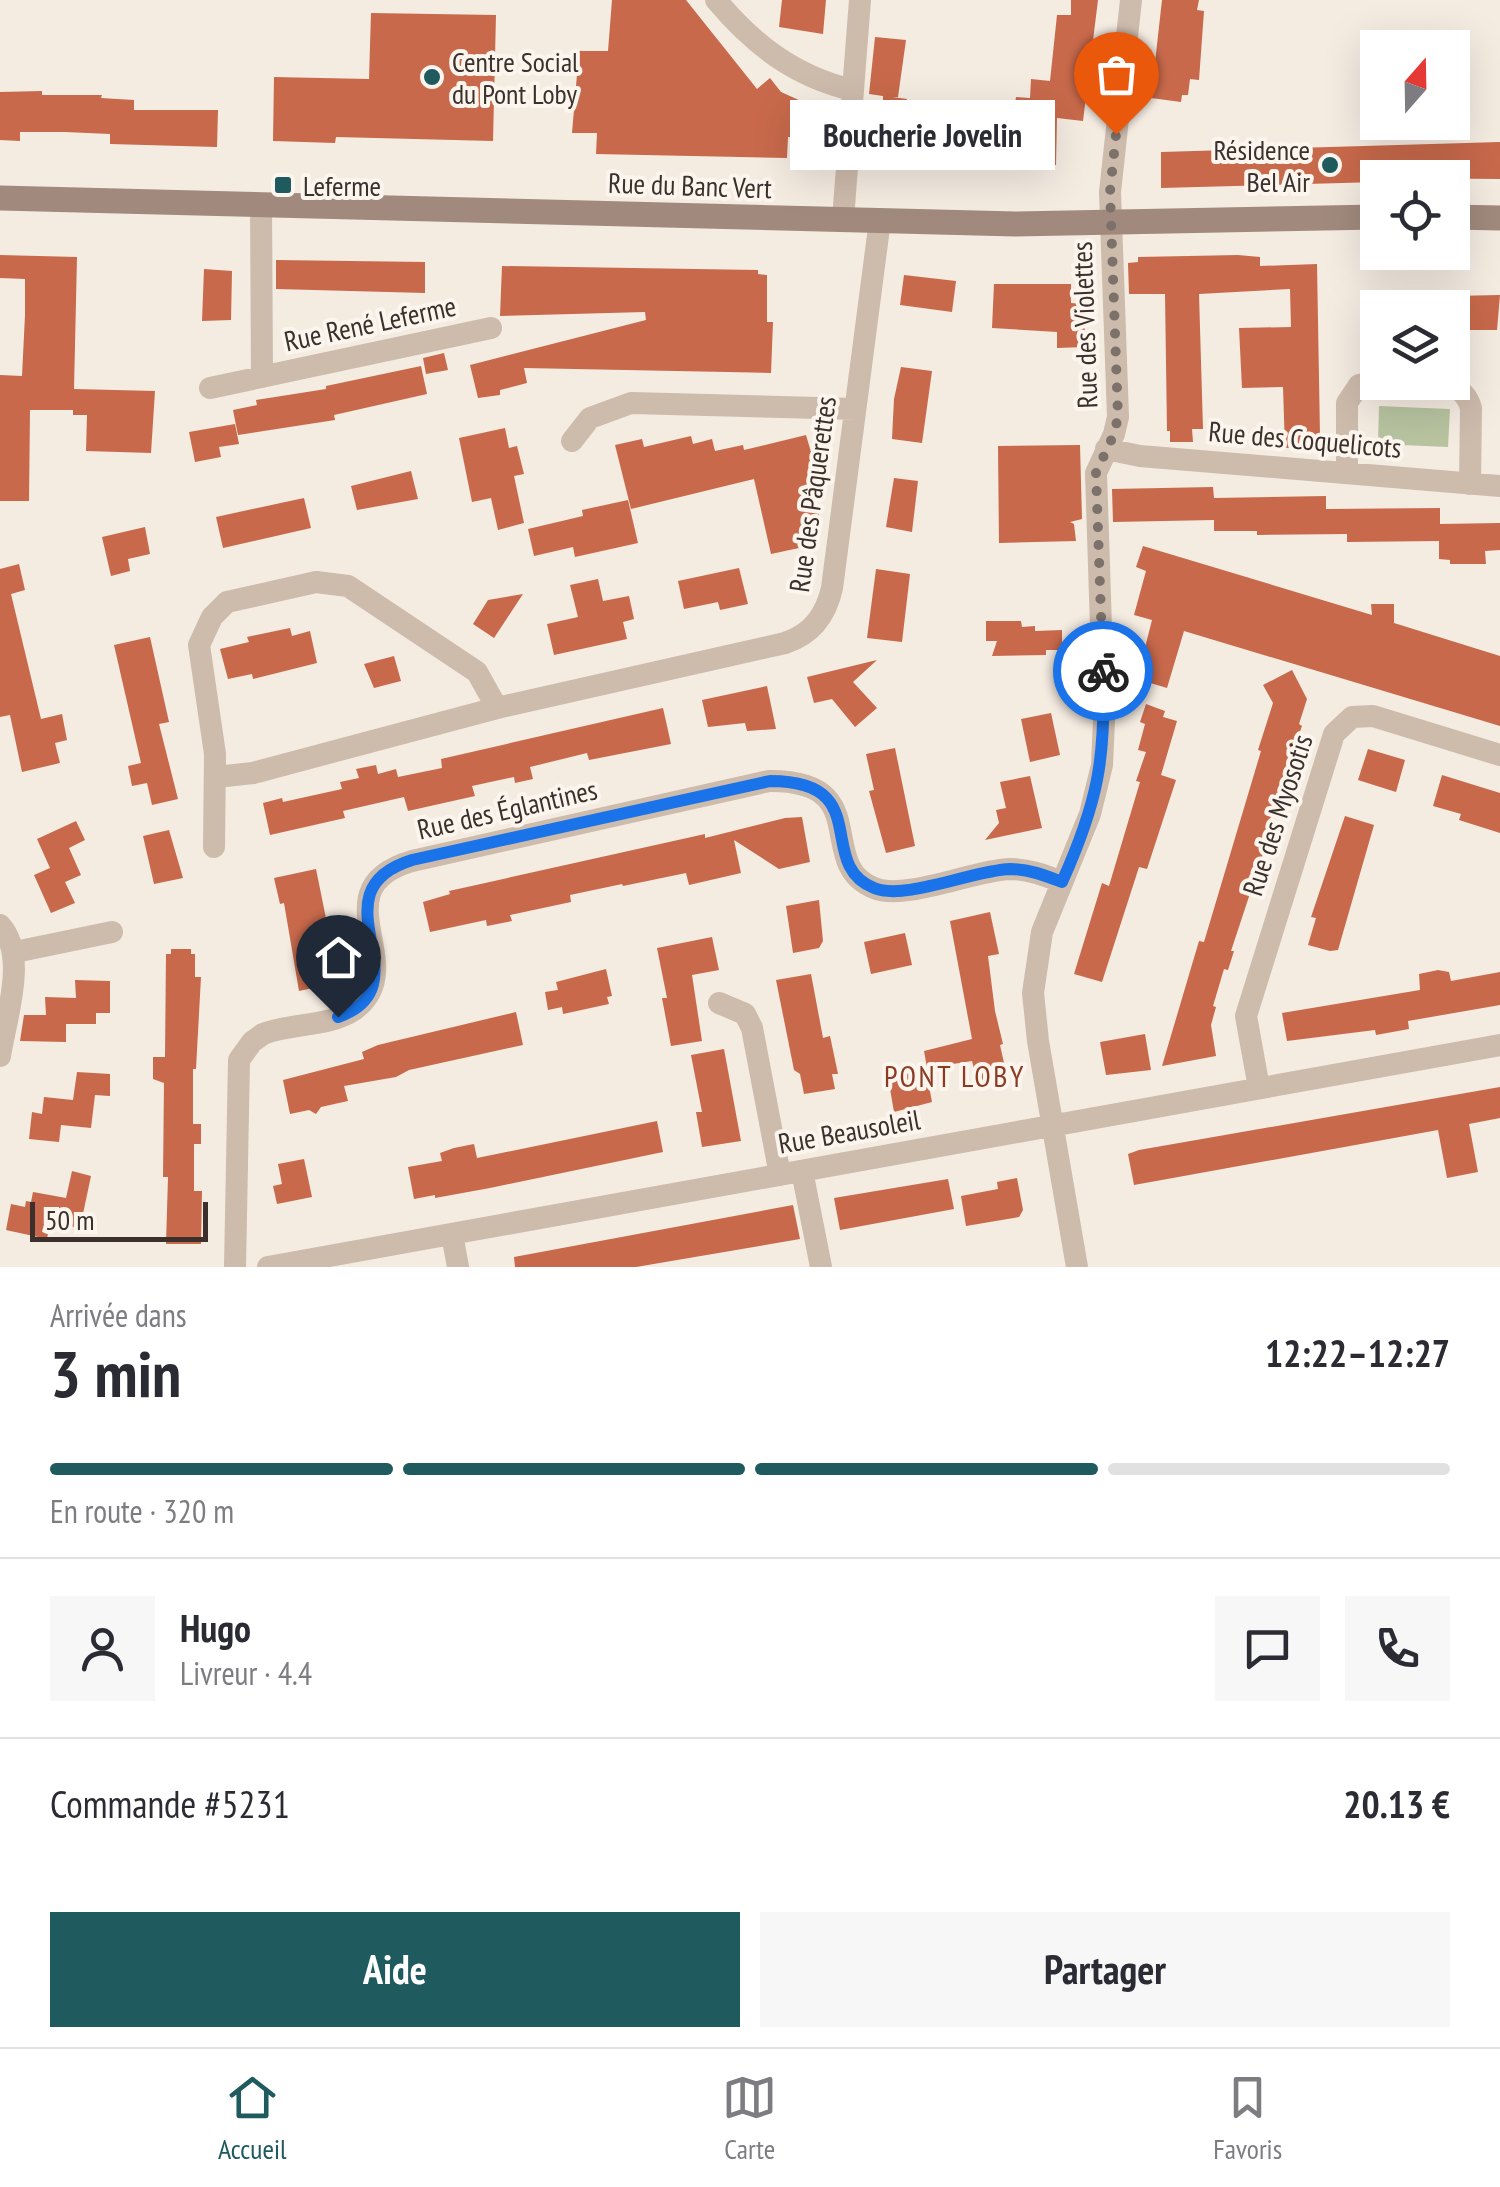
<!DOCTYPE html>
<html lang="fr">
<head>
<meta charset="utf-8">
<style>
	:root { --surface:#fff; --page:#f7f7f7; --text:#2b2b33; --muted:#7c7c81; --line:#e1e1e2; --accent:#1f5a5e }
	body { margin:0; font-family:"PT Sans Narrow",sans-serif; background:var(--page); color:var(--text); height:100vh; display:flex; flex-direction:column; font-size:38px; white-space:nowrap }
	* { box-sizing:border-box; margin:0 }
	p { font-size:32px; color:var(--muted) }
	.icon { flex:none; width:55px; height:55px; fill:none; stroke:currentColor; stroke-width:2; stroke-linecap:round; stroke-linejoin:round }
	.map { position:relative; height:1267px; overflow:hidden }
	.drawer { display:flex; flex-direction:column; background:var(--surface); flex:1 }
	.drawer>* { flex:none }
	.needle { width:65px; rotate:20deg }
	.tools { position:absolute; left:1360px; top:30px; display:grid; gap:20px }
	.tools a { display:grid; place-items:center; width:110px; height:110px; border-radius:0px; background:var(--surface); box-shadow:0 10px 40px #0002; font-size:50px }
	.scale { position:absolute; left:30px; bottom:25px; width:178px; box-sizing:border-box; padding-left:10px; border:5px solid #3b302b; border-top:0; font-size:28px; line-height:35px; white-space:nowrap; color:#3b302b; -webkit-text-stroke:8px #fbf5ee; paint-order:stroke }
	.pin { position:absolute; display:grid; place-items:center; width:85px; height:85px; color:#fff; margin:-102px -42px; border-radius:50% 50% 50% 0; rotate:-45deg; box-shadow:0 0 10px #0007 }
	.pin .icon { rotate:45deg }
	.courier { position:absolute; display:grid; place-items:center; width:100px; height:100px; margin:-50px; border:8px solid #1a73e8; border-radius:50%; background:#fff; color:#222; box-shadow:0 2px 12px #0007 }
	.bubble { position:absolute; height:70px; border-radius:0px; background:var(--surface); box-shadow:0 10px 40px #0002; font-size:32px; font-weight:800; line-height:70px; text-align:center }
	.summary em { font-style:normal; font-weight:800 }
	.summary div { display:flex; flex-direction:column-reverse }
	.summary { display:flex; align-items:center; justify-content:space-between; height:170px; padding:0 50px }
	h1 { font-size:65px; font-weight:800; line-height:75px }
	.bar { display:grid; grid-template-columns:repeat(4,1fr); gap:15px 10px; align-content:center; height:120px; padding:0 50px }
	.bar i { height:12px; border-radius:8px; background:var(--line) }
	.bar .on { background:var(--accent) }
	.bar p { grid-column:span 4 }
	.line { display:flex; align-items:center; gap:25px; padding:0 50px; border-top:2px solid var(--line) }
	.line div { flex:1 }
	.round { display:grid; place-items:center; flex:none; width:105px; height:105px; border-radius:0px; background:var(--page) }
	.button { display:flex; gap:20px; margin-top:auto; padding:20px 50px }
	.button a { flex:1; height:115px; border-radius:0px; background:var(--accent); color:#fff; font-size:40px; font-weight:800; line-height:115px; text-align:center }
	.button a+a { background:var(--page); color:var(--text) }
	.dock { display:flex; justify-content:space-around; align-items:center; height:140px; border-top:2px solid var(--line); background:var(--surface); font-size:28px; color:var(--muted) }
	.dock a { display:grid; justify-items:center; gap:5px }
	.dock .on { color:var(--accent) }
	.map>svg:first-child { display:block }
	.green { fill:#b8c4a0 }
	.building { fill:#c8694b }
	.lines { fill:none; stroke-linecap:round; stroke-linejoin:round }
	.street { stroke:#cdbbac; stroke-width:22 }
	.secondary { stroke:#a18a7d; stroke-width:25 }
	.done { stroke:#7c716b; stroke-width:10; stroke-dasharray:0 18 }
	.route { stroke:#1a73e8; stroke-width:12 }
	.poi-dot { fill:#1f5a5e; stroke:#fbf5ee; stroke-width:4 }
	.labels { text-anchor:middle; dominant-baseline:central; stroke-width:8; stroke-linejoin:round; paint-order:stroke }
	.poi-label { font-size:28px; fill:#3b302b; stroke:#fbf5ee; text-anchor:start }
	.street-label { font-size:28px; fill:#3b302b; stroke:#fbf5ee }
	.neighbourhood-label { font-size:30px; letter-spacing:2.5px; fill:#8c3b22; stroke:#fbf5ee }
</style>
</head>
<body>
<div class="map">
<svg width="1500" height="1267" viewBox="0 0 1500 1267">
	<rect width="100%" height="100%" fill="#f4ebe1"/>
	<!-- green -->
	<path class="green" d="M1379,406L1450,409L1448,447L1378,444Z"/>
	<!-- building -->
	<path class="building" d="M612,0H686L757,89L770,78L781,92L821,110L827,115L826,138L788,137L787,158L596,154L597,133H572L579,51H608Z
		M782,0H826L823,34L779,27Z
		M1071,0H1098L1083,121L1057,118L1056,165L907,161V145H882L883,96L869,94L875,37L906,40L898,97H893L907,99L905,119H908V135L1010,137L1016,97L1030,98L1031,79L1050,81L1057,15H1071Z
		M1162,0H1199L1197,10L1204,11L1199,80L1190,79L1188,95H1182L1181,102L1151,98Z
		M371,13L496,15L493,141L336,137L335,143L273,141L274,77L369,79Z
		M42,91V95H102L101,98L134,100V110H218L217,147L110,144V134L65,132H20V141L0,140V92Z
		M1500,142V179L1378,178V182L1161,188V152Z
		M0,255L77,257L74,389L155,391L151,453L86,451L87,415H73V410H30L29,501H0V375L22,376L25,315V279L0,278Z
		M1238,255L1260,257V266L1317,264L1320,436L1315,437V448H1285L1283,387L1242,388L1239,328L1291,327L1290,289L1199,294L1203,429H1192L1193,442H1170V431H1167L1165,294H1129L1128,263L1138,262V257Z
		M276,260L425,262V293L276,289Z
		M502,266L758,270V274L767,275V322H773L771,373L524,368L527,383L500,390V395L478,398L470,365L646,320L645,312L500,316Z
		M204,269L232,271L231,320L202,321Z
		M904,275L956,281L952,312L900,305Z
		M994,284H1071V303L1084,304L1085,347L1057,348V332L992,328Z
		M1500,295L1497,330H1452V296Z
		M444,353L448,370L426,374L423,358Z
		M421,366L427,394L334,415L335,420L238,435L233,410L257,405L256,400L326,389V386Z
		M901,367L932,371L922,443L892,439L894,399Z
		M235,424L239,444L219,447L221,457L195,462L189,432Z
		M505,428L509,448L517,446L524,474L514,476L524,523L498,530L491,498L472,502L459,438Z
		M806,435L816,469L808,471L820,519L807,522L813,545L771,554L754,479L631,509L615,445L642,439L644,447L691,436L693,444L712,439L715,451L743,445L744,450Z
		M1080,445L1082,519L1070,522L1074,524L1076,541L999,543L998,446Z
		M411,471L418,499L357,510L351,486Z
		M894,478L918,481L912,532L886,527Z
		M1213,487L1214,498L1326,496V509L1440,508V524L1500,523V550L1485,551L1486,564H1450V560L1439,559V541L1347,542V534L1257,535V531H1214V520L1113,522L1112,489Z
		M304,498L311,528L223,548L216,517Z
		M628,500L638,543L575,557L573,547L534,556L528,529L583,516L582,510Z
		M145,527L150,554L128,559L130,571L111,576L102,537Z
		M1143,546L1372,615L1371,604H1394V623L1500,656V726L1184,631L1167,688L1137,679L1152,620L1134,615L1146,571L1136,567Z
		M19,564L25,590L11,594L41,719L62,714L67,740L55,743L60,763L22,772L10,715L0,717V569Z
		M739,568L748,604L720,610L718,602L684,609L678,581Z
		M876,569L910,574L902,642L867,638Z
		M598,579L603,601L629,596L634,619L623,622L627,639L554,655L547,624L578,617L570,585Z
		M523,594L494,638L473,624L488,600Z
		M986,621H1021L1022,627L1035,626V631L1062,630V650H1046V655L992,656L997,641H986Z
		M290,628L292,636L310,631L317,663L253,679L252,674L228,679L220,649L249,642L247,637Z
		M150,637L169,722L159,724L178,799L152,805L147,783L132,786L128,766L141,763L114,645Z
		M394,656L401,681L374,688L364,664Z
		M877,660L853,682L877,708L855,727L832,699L814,703L807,677Z
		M1292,670L1307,699L1299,724L1302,726L1281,783L1262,847L1265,848L1231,951H1234L1228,970L1224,969L1213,1006L1216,1007L1211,1025L1216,1056L1162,1066L1199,941L1204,942L1261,751L1258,750L1273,703L1263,685Z
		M767,686L776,729L747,731L745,723L708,727L702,700Z
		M1146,704L1165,711L1163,717L1177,721L1161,775L1176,780L1147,869L1139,867L1102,982L1074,974L1102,883L1109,886L1140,782L1136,781L1146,752L1138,750L1145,724L1140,722Z
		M663,708L671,744L589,760L587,753L530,767L533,779L515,783L514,777L472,786L475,796L408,811L404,797L343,811L345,818L270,835L263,803L282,798L283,802L342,789L340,782L359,778L356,769L376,765L378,774L396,769L398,777L442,768L441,759Z
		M1051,713L1060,755L1030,762L1021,719Z
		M895,748L915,846L886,853L869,791L874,790L866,754Z
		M1368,749L1405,760L1396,792L1358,780Z
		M1442,775L1500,793V833L1459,820L1461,814L1433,806Z
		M1030,776L1042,828L985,840L999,823L996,810L1006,808L1000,782Z
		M1345,816L1374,825L1338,950L1330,951L1308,945L1316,918L1311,917Z
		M802,817L810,862L779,869L734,840L741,873L689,885L686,873L623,886L622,884L570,895L571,902L510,915L512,921L487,926L486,920L430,932L423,902L450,894L449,891L705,834V838L785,818Z
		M76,821L85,840L69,848L81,875L65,882L75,903L51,913L34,875L50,868L37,839Z
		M169,830L183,878L154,884L143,836Z
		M316,869L330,938L333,937L337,958L327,960L332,984L299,991L284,903L280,904L274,878Z
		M819,900L823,941L819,948L793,953L786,906Z
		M990,912L999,954L988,956L995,1011L1003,1044L1000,1045L1008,1081L979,1088L972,1061L927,1068L924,1051L972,1039L950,921Z
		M905,933L912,965L871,974L864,942Z
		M712,937L719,970L692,975L702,1041L671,1046L662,998H667L657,948Z
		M171,949H191V954H195V977H201L196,1069H193V1124H201V1144H194V1191H202L201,1244H166L168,1177H163L164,1083L153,1079V1057H165L166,954H171Z
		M606,969L612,996L607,997L609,1004L563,1014L562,1007L548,1010L545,992L558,990L556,982Z
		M1438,970L1449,972L1451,981L1500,972V1005L1408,1021L1409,1029L1376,1035L1375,1030L1287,1041L1282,1013L1420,990L1419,974Z
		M811,974L823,1038L830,1036L838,1074H832L835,1089L804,1094L800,1074L794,1070L776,980Z
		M75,980L110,981V1013H96V1024H66V1042L20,1041L24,1015H46L45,997L76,998Z
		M516,1012L523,1045L409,1070L396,1077L344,1086L348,1101L321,1107L316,1114L309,1110L290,1114L283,1080L364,1059L362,1052L378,1045Z
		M1145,1034L1151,1070L1106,1075L1100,1042Z
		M724,1049L741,1141L702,1147L696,1112H702L691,1055Z
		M926,1070L932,1102L894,1112L888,1077Z
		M77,1072L110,1074V1096L95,1095L91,1128L61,1125L59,1142L29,1139L32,1112L42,1114L44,1097L73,1100Z
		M1500,1087V1118L1469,1124L1478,1172L1447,1178L1438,1130L1134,1185L1128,1154L1139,1150Z
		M657,1121L663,1152L490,1188L435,1198V1195L414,1199L408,1167L442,1161L440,1153L454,1148L474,1144L477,1158Z
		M304,1159L312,1197L277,1204L273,1186L282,1184L278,1164Z
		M72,1171L91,1176L80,1228L50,1222L47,1239L6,1230L11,1204L25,1207L26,1201L31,1202L33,1192L66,1198Z
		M1017,1178L1023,1210L1019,1217L966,1226L961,1196L998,1189L997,1182Z
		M948,1179L954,1209L840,1230L834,1198Z
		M793,1205L800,1239L636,1267H515L514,1257Z"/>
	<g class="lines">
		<!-- street -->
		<path class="street" d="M716,0C754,45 794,76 852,90
			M261,204L262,377
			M843,219L860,0
			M1406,382C1431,384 1463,378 1471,408L1470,484
			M210,388L491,328
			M572,441L590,418L631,403L855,409
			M1106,449L1140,456L1500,486
			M1347,473V403L1359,385L1378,381
			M216,777L253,773L497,708L785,643C812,634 826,615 832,588L880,220
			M214,847L215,754L199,645L212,617L227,602L316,582L348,586L477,672L497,708
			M0,925C28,955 6,1018 0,1056
			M15,952L112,932
			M719,1003L745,1014L752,1028L780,1175
			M1259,1088L1246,1016L1334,734L1352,717L1373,716L1500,755
			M802,1171L821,1267
			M452,1234L458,1267
			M235,1267L239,1060L252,1042L263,1034C291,1023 329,1027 354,1010C414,967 317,889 412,861L769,781C876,780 814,864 874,888C905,901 974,870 1010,869C1028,869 1044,875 1062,882
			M268,1267L1500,1045
			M1077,1267L1038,1041L1033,993L1042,932L1090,814L1102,765L1104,720L1096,473L1114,434L1118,417L1110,192L1131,0"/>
		<!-- secondary -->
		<path class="secondary" d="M0,198L1015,224L1378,217
			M1452,217L1500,218"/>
	</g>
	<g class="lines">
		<!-- done -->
		<path class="done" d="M1103,671L1096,473L1114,434L1118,417L1110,192L1116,134"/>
		<!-- route -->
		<path class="route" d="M338,1017C428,985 310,892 412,860L770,781C876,781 814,864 874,888C905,901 974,870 1010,869C1028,869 1044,875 1062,882C1098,802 1106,758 1103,671"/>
	</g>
	<!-- markers -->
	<g class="poi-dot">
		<circle cx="432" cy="77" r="10"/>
		<circle cx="1330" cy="165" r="10"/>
		<rect x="273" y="175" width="20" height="20" rx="5"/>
	</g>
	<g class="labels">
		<!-- poi labels -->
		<g class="poi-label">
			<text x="452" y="61">Centre Social<tspan x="452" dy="32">du Pont Loby</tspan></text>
			<text x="1310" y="149" text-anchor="end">Résidence<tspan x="1310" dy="32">Bel Air</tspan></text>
			<text x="303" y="185">Leferme</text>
		</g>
		<!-- street labels -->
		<g class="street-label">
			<text transform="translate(690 185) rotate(2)">Rue du Banc Vert</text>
			<text transform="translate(370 323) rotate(-12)">Rue René Leferme</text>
			<text transform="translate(1084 325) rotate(-92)">Rue des Violettes</text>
			<text transform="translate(1305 439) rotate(5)">Rue des Coquelicots</text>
			<text transform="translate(812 494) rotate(-82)">Rue des Pâquerettes</text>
			<text transform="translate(507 809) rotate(-13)">Rue des Églantines</text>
			<text transform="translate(1277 815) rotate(-72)">Rue des Myosotis</text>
			<text transform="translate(849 1131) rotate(-10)">Rue Beausoleil</text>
		</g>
		<!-- neighbourhood labels -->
		<g class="neighbourhood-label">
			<text x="955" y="1075">PONT LOBY</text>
		</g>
	</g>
</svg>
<div class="tools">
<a><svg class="needle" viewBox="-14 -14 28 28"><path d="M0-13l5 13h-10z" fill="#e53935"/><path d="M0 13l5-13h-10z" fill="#7c7c81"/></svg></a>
<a><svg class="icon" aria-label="locate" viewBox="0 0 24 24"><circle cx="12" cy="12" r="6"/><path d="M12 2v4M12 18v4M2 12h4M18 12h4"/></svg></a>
<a><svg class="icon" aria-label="layers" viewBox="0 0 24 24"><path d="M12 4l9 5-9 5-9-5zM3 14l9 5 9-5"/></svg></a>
</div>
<div class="scale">50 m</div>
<div class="pin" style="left:1116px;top:134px;background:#ea580c"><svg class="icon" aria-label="bag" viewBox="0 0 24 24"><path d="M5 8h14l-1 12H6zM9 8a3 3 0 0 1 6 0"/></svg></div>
<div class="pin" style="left:338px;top:1017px;background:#1f2937"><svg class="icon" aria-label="home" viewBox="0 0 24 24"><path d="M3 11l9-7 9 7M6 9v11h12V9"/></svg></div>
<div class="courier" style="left:1103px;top:671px"><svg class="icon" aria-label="bike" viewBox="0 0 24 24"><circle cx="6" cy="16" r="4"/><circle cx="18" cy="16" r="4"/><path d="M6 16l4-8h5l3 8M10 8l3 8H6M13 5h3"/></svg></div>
<div class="bubble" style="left:790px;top:100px;width:265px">Boucherie Jovelin</div>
</div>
<section class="drawer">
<div class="summary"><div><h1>3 min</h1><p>Arrivée dans</p></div><em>12:22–12:27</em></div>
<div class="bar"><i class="on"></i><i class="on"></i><i class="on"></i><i></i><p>En route · 320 m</p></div>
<div class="line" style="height:180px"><a class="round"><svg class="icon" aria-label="person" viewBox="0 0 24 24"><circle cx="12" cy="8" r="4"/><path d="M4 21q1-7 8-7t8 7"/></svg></a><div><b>Hugo</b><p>Livreur · 4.4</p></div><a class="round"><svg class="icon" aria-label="chat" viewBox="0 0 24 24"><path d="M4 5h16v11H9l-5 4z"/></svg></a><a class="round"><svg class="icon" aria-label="phone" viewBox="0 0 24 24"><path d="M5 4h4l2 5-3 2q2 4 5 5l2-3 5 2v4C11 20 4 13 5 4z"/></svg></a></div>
<div class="line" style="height:130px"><div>Commande #5231</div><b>20.13 €</b></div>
<div class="button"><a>Aide</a><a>Partager</a></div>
</section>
<nav class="dock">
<a class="on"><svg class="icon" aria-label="home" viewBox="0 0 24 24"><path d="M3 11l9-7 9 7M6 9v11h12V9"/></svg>Accueil</a>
<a><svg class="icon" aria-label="map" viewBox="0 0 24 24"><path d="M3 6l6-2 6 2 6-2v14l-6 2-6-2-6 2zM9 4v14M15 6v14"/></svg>Carte</a>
<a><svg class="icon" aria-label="saved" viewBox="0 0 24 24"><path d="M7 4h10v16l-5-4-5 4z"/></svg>Favoris</a>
</nav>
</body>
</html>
